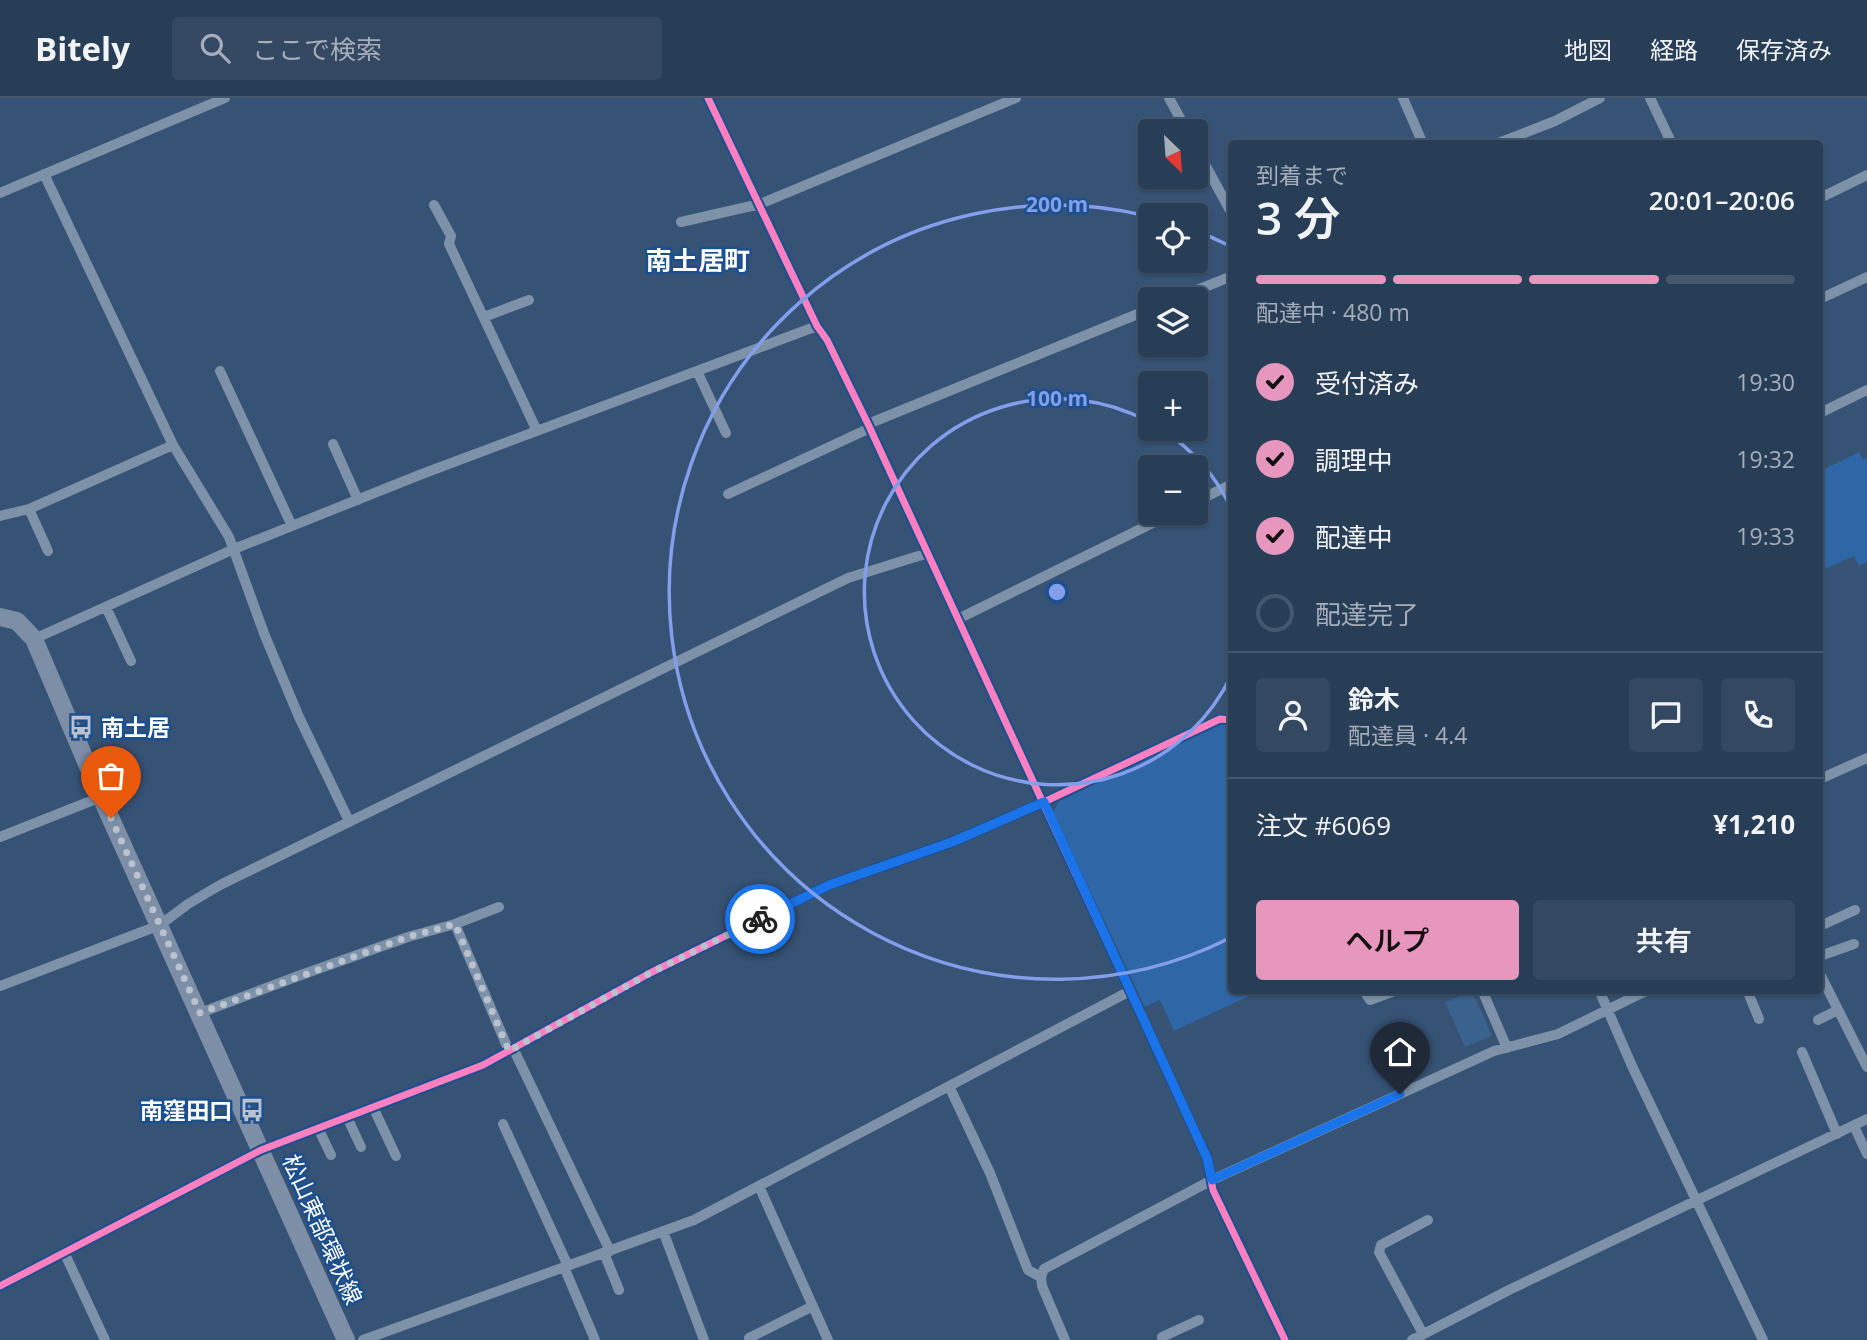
<!DOCTYPE html>
<html lang="ja">
<head>
<meta charset="utf-8">
<style>
	:root { --surface:#283e57; --page:#344961; --text:#f1f3f6; --muted:#a5aeba; --line:#44576d; --accent:#e797bd }
	body { margin:0; font-family:"Open Sans","Noto Sans JP",sans-serif; background:var(--page); color:var(--text); height:100vh; display:flex; flex-direction:column; font-size:26px; white-space:nowrap }
	* { box-sizing:border-box; margin:0 }
	p { font-size:23px; color:var(--muted) }
	.icon { flex:none; width:38px; height:38px; fill:none; stroke:currentColor; stroke-width:2; stroke-linecap:round; stroke-linejoin:round }
	.map { position:relative; flex:1; overflow:hidden }
	.panel { position:absolute; left:1228px; top:42px; width:595px; height:854px; display:flex; flex-direction:column; background:var(--surface); border-radius:7px; box-shadow:0 2px 5px #0004,0 0 0 2px var(--line) }
	.panel>* { flex:none }
	.needle { width:46px; rotate:155deg }
	.fabs { position:absolute; left:1138px; top:21px; display:grid; gap:14px }
	.fabs a { display:grid; place-items:center; width:70px; height:70px; border-radius:7px; background:var(--surface); box-shadow:0 2px 5px #0004,0 0 0 2px var(--line); font-size:35px }
	.pin { position:absolute; display:grid; place-items:center; width:60px; height:60px; color:#fff; margin:-72px -30px; border-radius:50% 50% 50% 0; rotate:-45deg; box-shadow:0 0 7px #0007 }
	.pin .icon { rotate:45deg }
	.courier { position:absolute; display:grid; place-items:center; width:70px; height:70px; margin:-35px; border:5px solid #1a73e8; border-radius:50%; background:#fff; color:#222; box-shadow:0 2px 9px #0007 }
	.head em { font-style:normal; font-weight:600 }
	.head div { display:flex; flex-direction:column-reverse }
	.head { display:flex; align-items:center; justify-content:space-between; height:119px; padding:0 28px }
	h1 { font-size:46px; font-weight:600; line-height:52px }
	.bar { display:grid; grid-template-columns:repeat(4,1fr); gap:10px 7px; align-content:center; height:84px; padding:0 28px }
	.bar i { height:9px; border-radius:5px; background:var(--line) }
	.bar .current { background:var(--accent) }
	.bar p { grid-column:span 4 }
	.line { display:flex; align-items:center; gap:18px; padding:0 28px; border-top:2px solid var(--line) }
	.line div { flex:1 }
	.round { display:grid; place-items:center; flex:none; width:74px; height:74px; border-radius:7px; background:var(--page) }
	ol { padding:0 28px; list-style:none }
	li { display:flex; align-items:center; gap:21px; height:77px }
	li p { margin-inline-start:auto }
	li .icon { padding:7px; border-radius:50%; background:var(--accent); color:#111; stroke-width:4 }
	li:last-child { color:var(--muted) }
	li i { width:38px; height:38px; border:4px solid var(--line); border-radius:50% }
	.primary-button { display:flex; gap:14px; margin-top:auto; padding:14px 28px }
	.primary-button a { flex:1; height:80px; border-radius:7px; background:var(--accent); color:#111; font-size:28px; font-weight:600; line-height:80px; text-align:center }
	.primary-button a+a { background:var(--page); color:var(--text) }
	header { display:flex; align-items:center; gap:42px; box-sizing:border-box; height:98px; padding:0 35px; background:var(--surface); border-bottom:2px solid var(--line) }
	header strong { font-size:33px }
	nav { display:flex; gap:38px; margin-inline-start:auto; font-size:24px }
	.search { width:490px; height:63px; background:var(--page); display:flex; align-items:center; gap:18px; box-sizing:border-box; padding:0 24px; border-radius:7px; color:var(--muted); font-size:26px }
	.map>svg:first-child { display:block }
	.green { fill:#2f66a5 }
	.water { fill:#3b618d }
	.lines { fill:none; stroke-linecap:round; stroke-linejoin:round }
	.street { stroke:#7d92a8; stroke-width:10 }
	.primary { stroke:#7d8ea7; stroke-width:18 }
	.cycleway-casing { stroke:#1b4f8f; stroke-width:11 }
	.cycleway { stroke:#ff80c0; stroke-width:7 }
	.done { stroke:#b9c2ce; stroke-width:7; stroke-dasharray:0 12.6 }
	.route { stroke:#1a73e8; stroke-width:9 }
	.ring { fill:none; stroke:#839eea; stroke-width:3.5 }
	.labels { text-anchor:middle; dominant-baseline:central; stroke-width:5; stroke-linejoin:round; paint-order:stroke }
	.poi-label { font-size:23px; font-weight:bold; fill:#fff; stroke:#1b4f8f; text-anchor:start }
	.street-label { font-size:23px; fill:#fff; stroke:#1b4f8f }
	.quarter-label { font-size:26px; font-weight:bold; fill:#fff; stroke:#1b4f8f }
	.centre { fill:#839eea; stroke:#1b4f8f; stroke-width:3.5 }
	.ring-label { font-size:21px; text-anchor:middle; font-weight:bold; fill:#839eea; stroke:#1b4f8f; stroke-width:5; stroke-linejoin:round; paint-order:stroke }
</style>
</head>
<body>
<header>
<strong>Bitely</strong>
<div class="search"><svg class="icon" aria-label="search" viewBox="0 0 24 24"><circle cx="10" cy="10" r="6"/><path d="M15 15l6 6"/></svg>ここで検索</div>
<nav><a>地図</a><a>経路</a><a>保存済み</a></nav>
</header>
<div class="map">
<svg width="1867" height="1242" viewBox="0 0 1867 1242">
	<rect width="100%" height="100%" fill="#365274"/>
	<!-- green -->
	<path class="green" d="M1859,354L1863,362L1867,360V464L1859,468L1854,458L1820,473V373Z
		M1224,624L1232,628V892L1260,893L1174,933L1160,902L1145,909L1053,714L1059,703Z"/>
	<!-- water -->
	<path class="water" d="M1472,893L1492,938L1465,949L1445,904Z"/>
	<g class="lines">
		<!-- street -->
		<path class="street" d="M708,0L817,228L827,242L868,326L1207,1060L1213,1092L1285,1242
			M1169,0L1187,33
			M1403,0L1423,46
			M1650,0L1672,46
			M1496,46L1555,23L1600,0
			M1195,48L1232,116
			M44,76L173,347L229,439L265,538L299,619L349,723
			M0,95L225,0
			M1820,100L1867,77
			M434,107L451,138L449,146L537,333
			M681,124L760,106L1016,0
			M1175,201L1232,178
			M1820,201L1867,179
			M484,219L529,202
			M220,273L292,428
			M697,273L726,335
			M1820,315L1867,292
			M868,326L1150,211
			M333,346L358,402
			M728,396L870,330
			M1195,404L1232,386
			M29,411L48,453
			M0,418L29,411L173,347
			M106,509L131,563
			M958,521L1173,415
			M34,541L234,451L422,376L817,228
			M1820,681L1867,660
			M0,739L101,699
			M455,826L509,953
			M1820,828L1855,812
			M1820,858L1854,846
			M1820,876L1867,969
			M0,888L160,827L188,806L220,787L848,480L928,455
			M1363,892L1370,902L1397,892
			M1482,892L1507,950
			M1599,892L1632,968L1763,1242
			M1747,892L1759,921
			M200,915L298,878L408,839L455,826L499,809
			M1818,922L1838,912
			M513,950L610,1153
			M1802,954L1837,1036
			M949,988L990,1075L1028,1172L1041,1179
			M373,1009L396,1058
			M347,1019L361,1049
			M503,1026L568,1168
			M1854,1028L1867,1056
			M318,1030L331,1057
			M759,1088L828,1242
			M663,1133L704,1242
			M64,1154L105,1242
			M604,1155L619,1192
			M564,1169L595,1242
			M0,1188L261,1052L483,967L650,875L829,787L952,744L1044,704L1220,621L1232,622
			M1423,1236L1379,1154L1381,1147L1428,1122
			M749,1240L813,1208
			M363,1242L694,1122L1130,893
			M1065,1242L1042,1188L1041,1179L1044,1171L1212,1082L1494,953L1558,936L1648,892
			M1163,1242L1162,1239L1199,1222
			M1412,1242L1511,1191L1867,1021"/>
		<!-- primary -->
		<path class="primary" d="M0,519L17,523L34,541L101,699L346,1242"/>
		<!-- cycleway casing -->
		<g class="cycleway-casing">
			<path id="cycleway" d="M708,0L817,228L827,242L868,326L1207,1060L1213,1092L1285,1242
				M0,1188L261,1052L483,967L650,875L829,787L952,744L1044,704L1220,621L1232,622"/>
		</g>
		<!-- cycleway -->
		<use href="#cycleway" class="cycleway"/>
	</g>
	<g class="lines">
		<!-- done -->
		<path class="done" d="M111,720L200,915L408,839L455,826L509,953L650,875L760,821"/>
		<!-- route -->
		<path class="route" d="M760,821L829,787L952,744L1044,704L1207,1060L1212,1082L1400,996"/>
	</g>
	<!-- distance rings -->
	<g class="ring">
		<path d="M1232 576A193 193 0 1 1 1149 324M1161 331A193 193 0 0 1 1232 412"/>
		<path d="M1230 840A387 387 0 1 1 1147 118M1196 133A387 387 0 0 1 1230 148"/>
	</g>
	<!-- icons -->
	<defs>
		<g id="bus-bare" transform="scale(1.89)"><path d="M-5-6H5V4H4V6H2V4H-2V6H-4V4H-5ZM-3.5-4V0h7V-4ZM-3.5 1.2v1.5H-2V1.2ZM2 1.2v1.5H3.5V1.2Z" fill="#b9c2ce" stroke="#1b4f8f" stroke-width="2.5" paint-order="stroke"/></g>
	</defs>
	<g fill-rule="evenodd">
		<use href="#bus-bare" x="81" y="629"/>
		<use href="#bus-bare" x="252" y="1012"/>
	</g>
	<g class="labels">
		<!-- poi labels -->
		<g class="poi-label">
			<text x="101" y="629">南土居</text>
			<text x="232" y="1012" text-anchor="end">南窪田口</text>
		</g>
		<!-- street labels -->
		<g class="street-label">
			<text transform="translate(323 1131) rotate(66)">松山東部環状線</text>
		</g>
		<!-- quarter labels -->
		<g class="quarter-label">
			<text x="698" y="162">南土居町</text>
		</g>
	</g>
	<circle cx="1057" cy="494" r="10" class="centre"/>
	<g class="ring-label">
		<text x="1057" y="114">200 m</text>
		<text x="1057" y="308">100 m</text>
	</g>
</svg>
<div class="fabs">
<a><svg class="needle" viewBox="-14 -14 28 28"><path d="M0-13l5 13h-10z" fill="#e53935"/><path d="M0 13l5-13h-10z" fill="#a5aeba"/></svg></a>
<a><svg class="icon" aria-label="locate" viewBox="0 0 24 24"><circle cx="12" cy="12" r="6"/><path d="M12 2v4M12 18v4M2 12h4M18 12h4"/></svg></a>
<a><svg class="icon" aria-label="layers" viewBox="0 0 24 24"><path d="M12 4l9 5-9 5-9-5zM3 14l9 5 9-5"/></svg></a>
<a>+</a>
<a>−</a>
</div>
<div class="pin" style="left:111px;top:720px;background:#ea580c"><svg class="icon" aria-label="bag" viewBox="0 0 24 24"><path d="M5 8h14l-1 12H6zM9 8a3 3 0 0 1 6 0"/></svg></div>
<div class="pin" style="left:1400px;top:996px;background:#1f2937"><svg class="icon" aria-label="home" viewBox="0 0 24 24"><path d="M3 11l9-7 9 7M6 9v11h12V9"/></svg></div>
<div class="courier" style="left:760px;top:821px"><svg class="icon" aria-label="bike" viewBox="0 0 24 24"><circle cx="6" cy="16" r="4"/><circle cx="18" cy="16" r="4"/><path d="M6 16l4-8h5l3 8M10 8l3 8H6M13 5h3"/></svg></div>
<section class="panel">
<div class="head"><div><h1>3 分</h1><p>到着まで</p></div><em>20:01–20:06</em></div>
<div class="bar"><i class="current"></i><i class="current"></i><i class="current"></i><i></i><p>配達中 · 480 m</p></div>
<ol>
<li><svg class="icon" aria-label="check" viewBox="0 0 24 24"><path d="M5 12l5 5 9-10"/></svg>受付済み<p>19:30</p></li>
<li><svg class="icon" aria-label="check" viewBox="0 0 24 24"><path d="M5 12l5 5 9-10"/></svg>調理中<p>19:32</p></li>
<li><svg class="icon" aria-label="check" viewBox="0 0 24 24"><path d="M5 12l5 5 9-10"/></svg>配達中<p>19:33</p></li>
<li><i></i>配達完了</li>
</ol>
<div class="line" style="height:126px"><a class="round"><svg class="icon" aria-label="person" viewBox="0 0 24 24"><circle cx="12" cy="8" r="4"/><path d="M4 21q1-7 8-7t8 7"/></svg></a><div><b>鈴木</b><p>配達員 · 4.4</p></div><a class="round"><svg class="icon" aria-label="chat" viewBox="0 0 24 24"><path d="M4 5h16v11H9l-5 4z"/></svg></a><a class="round"><svg class="icon" aria-label="phone" viewBox="0 0 24 24"><path d="M5 4h4l2 5-3 2q2 4 5 5l2-3 5 2v4C11 20 4 13 5 4z"/></svg></a></div>
<div class="line" style="height:91px"><div>注文 #6069</div><b>¥1,210</b></div>
<div class="primary-button"><a>ヘルプ</a><a>共有</a></div>
</section>
</div>
</body>
</html>
